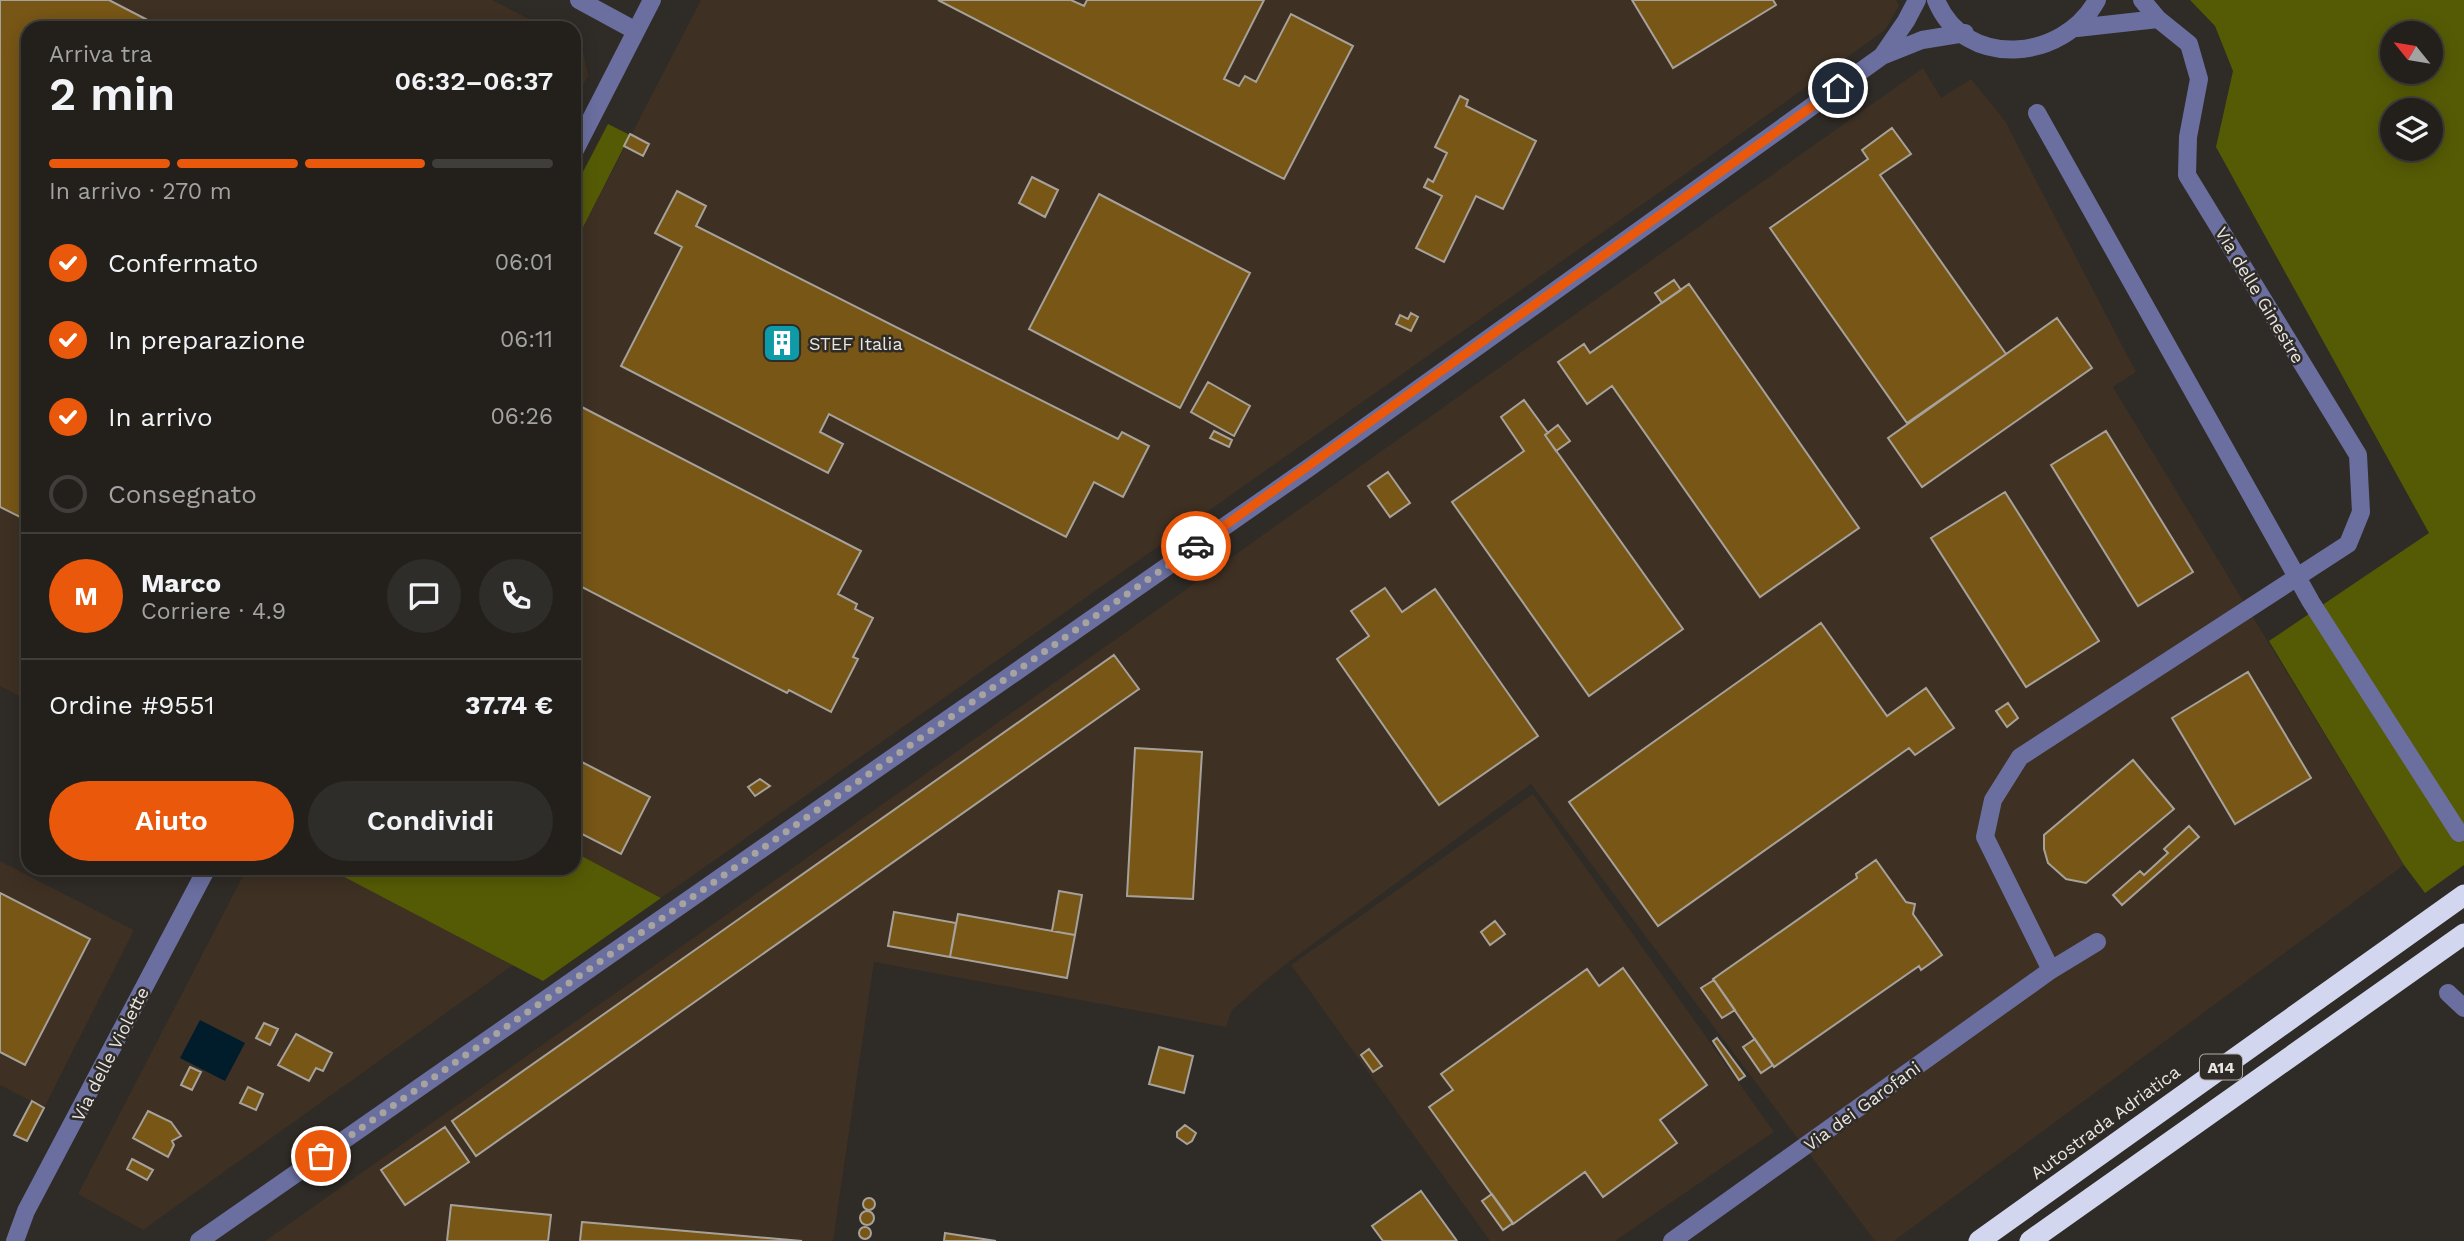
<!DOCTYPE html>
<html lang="it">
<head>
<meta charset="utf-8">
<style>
	:root { --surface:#23201c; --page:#2f2d29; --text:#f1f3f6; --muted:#a3a3a3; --line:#403e3b; --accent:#ea580c }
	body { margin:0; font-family:"Work Sans",sans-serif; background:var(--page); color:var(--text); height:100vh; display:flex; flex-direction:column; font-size:26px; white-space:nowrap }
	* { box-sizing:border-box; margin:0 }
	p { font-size:23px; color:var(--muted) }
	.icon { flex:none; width:38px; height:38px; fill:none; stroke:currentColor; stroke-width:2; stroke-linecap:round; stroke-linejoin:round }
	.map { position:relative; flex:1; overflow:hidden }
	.drawer { position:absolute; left:21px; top:21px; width:560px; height:854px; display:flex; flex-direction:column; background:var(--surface); border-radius:21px; box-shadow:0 4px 18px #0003,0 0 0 2px var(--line) }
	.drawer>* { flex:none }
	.needle { width:46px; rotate:300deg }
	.controls { position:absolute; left:2380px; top:21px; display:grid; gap:14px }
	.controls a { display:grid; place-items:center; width:63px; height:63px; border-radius:50%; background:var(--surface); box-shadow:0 4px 18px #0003,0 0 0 2px var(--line); font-size:35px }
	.pin { position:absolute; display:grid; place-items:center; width:60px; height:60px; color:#fff; margin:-30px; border:4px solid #fff; border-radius:50%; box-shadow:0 2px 7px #0007 }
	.courier { position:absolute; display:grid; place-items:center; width:70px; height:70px; margin:-35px; border:5px solid #ea580c; border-radius:50%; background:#fff; color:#222; box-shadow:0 2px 9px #0007 }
	.head em { font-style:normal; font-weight:600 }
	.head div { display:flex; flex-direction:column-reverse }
	.head { display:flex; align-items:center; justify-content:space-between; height:119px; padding:0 28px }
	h1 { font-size:46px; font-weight:600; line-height:52px }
	.bar { display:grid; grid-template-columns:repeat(4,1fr); gap:10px 7px; align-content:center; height:84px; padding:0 28px }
	.bar i { height:9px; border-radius:5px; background:var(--line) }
	.bar .on { background:var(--accent) }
	.bar p { grid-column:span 4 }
	.line { display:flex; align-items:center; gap:18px; padding:0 28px; border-top:2px solid var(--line) }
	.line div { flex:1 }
	.round { display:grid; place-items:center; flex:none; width:74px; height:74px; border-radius:37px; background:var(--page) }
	ol { padding:0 28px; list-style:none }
	li { display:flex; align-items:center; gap:21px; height:77px }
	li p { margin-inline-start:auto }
	li .icon { padding:7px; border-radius:50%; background:var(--accent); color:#fff; stroke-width:4 }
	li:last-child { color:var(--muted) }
	li i { width:38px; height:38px; border:4px solid var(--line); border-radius:50% }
	.cta { display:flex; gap:14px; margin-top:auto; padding:14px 28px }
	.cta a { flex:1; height:80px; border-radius:42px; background:var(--accent); color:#fff; font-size:28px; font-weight:600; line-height:80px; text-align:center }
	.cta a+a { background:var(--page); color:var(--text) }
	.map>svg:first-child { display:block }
	.industrial { fill:#3e3023 }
	.green { fill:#555b05; fill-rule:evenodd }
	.water { fill:#011c2b }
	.building { fill:#775616; stroke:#a6a29b; stroke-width:2 }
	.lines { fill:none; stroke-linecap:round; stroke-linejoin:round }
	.minor { stroke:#6a6fa0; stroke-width:18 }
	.highway { stroke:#d3d6ef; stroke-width:21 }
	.done { stroke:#a7a4a0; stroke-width:7; stroke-dasharray:0 12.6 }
	.route { stroke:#ea580c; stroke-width:9 }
	.labels { text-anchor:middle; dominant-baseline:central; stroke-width:5; stroke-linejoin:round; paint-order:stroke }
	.shield { fill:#2f2b26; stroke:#b0adaa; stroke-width:2 }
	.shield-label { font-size:16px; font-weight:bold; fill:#e8e5e2 }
	.street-label { font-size:18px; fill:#e8e5e2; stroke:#2f2b26 }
	.poi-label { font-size:18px; fill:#e8e5e2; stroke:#2f2b26; text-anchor:start }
</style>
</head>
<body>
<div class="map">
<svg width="2464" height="1241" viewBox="0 0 2464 1241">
	<rect width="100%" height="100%" fill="#2f2b26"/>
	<!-- industrial -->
	<path class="industrial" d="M0,0H492L547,28H28V701L0,686Z
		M701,0H1896L1899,6L1885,30L1688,172L661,898L574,852V245Z
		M574,42L582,46L588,76L574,103Z
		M1923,68L1941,98L1971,79L2005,121L2136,372L2113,387L2404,865L1894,1241H1875L1531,784L1283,966L1232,1010L1226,1027L874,962L833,1241H265Z
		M1533,794L1774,1132L1615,1241H1490L1291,965Z
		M0,861L134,930L44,1108L0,1085Z
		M247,868H327L513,965L143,1230L78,1194Z"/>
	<!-- green -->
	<path class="green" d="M2190,0H2464V865L2425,893L2404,865L2269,641L2429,533L2216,147L2233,71L2215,26ZM2392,33H2431V72H2392ZM2392,110H2431V149H2392Z
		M608,124L630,135L574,245V189Z
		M574,852L661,898L543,981L327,868H574Z"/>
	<!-- water -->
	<path class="water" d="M200,1020L245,1043L225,1081L180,1058Z"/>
	<!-- building -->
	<path class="building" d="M0,0H109L163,28H28V521L0,507Z
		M938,0H1071L1084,6L1087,0H1264L1224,79L1239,86L1245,76L1256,82L1291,14L1353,46L1284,179Z
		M1632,0H1773L1776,5L1673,68Z
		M1460,96L1468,100L1466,106L1536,141L1503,209L1476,196L1444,262L1416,248L1442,196L1424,187L1428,179L1433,182L1447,153L1435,147Z
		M1892,128L1911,154L1880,175L2006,354L1907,423L1770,228L1868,159L1862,150Z
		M630,134L649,144L643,156L624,146Z
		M1032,177L1058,190L1045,217L1019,203Z
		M677,191L706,206L696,226L1118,439L1122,432L1149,446L1123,497L1094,482L1066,537L829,414L820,432L843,444L828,473L621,366L682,247L655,233Z
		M1099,194L1250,273L1180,408L1029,329Z
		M1674,280L1681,290L1662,303L1655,293Z
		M1689,284L1859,528L1760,597L1612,386L1587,404L1558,362L1584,344L1590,353Z
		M1411,313L1418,317L1411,331L1396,324L1400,315L1408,319Z
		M2057,318L2092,368L1922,487L1888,438Z
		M1208,382L1250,406L1234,436L1191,412Z
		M1524,400L1548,433L1545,435L1683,629L1589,696L1452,502L1524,451L1501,417Z
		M574,403L861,551L838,594L857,604L855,609L873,618L853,657L858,659L831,712L789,690L787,693L574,583Z
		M1558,425L1570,441L1556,451L1545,435Z
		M1214,431L1232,440L1229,447L1210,438Z
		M2106,431L2193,572L2138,606L2051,465Z
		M1388,472L1410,503L1390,517L1368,486Z
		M2005,492L2099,641L2026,687L1931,538Z
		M1385,588L1402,612L1435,589L1538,736L1439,805L1337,659L1369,636L1351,611Z
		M1821,623L1887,716L1926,688L1954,728L1915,755L1909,748L1658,926L1569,802Z
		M1114,655L1139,689L476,1156L452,1121Z
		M2248,672L2311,778L2235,824L2172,718Z
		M2008,703L2018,718L2007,727L1996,711Z
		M1135,748L1202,752L1193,899L1127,896Z
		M574,758L650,797L621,854L574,830Z
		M2133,760L2174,809L2086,883L2066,879L2048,863L2044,849V835Z
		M760,779L770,786L755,796L748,787Z
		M2189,826L2199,837L2122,905L2113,895L2140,871L2144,875L2168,853L2164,849Z
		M1876,860L1906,902L1915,904L1913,914L1942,955L1921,970L1919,966L1774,1067L1713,979L1857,878L1856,874Z
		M1059,891L1082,895L1075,935L1052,931Z
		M0,893L90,939L25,1065L0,1052Z
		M894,912L956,923L950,957L888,946Z
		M958,914L1075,935L1067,978L950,957Z
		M1495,921L1505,934L1490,945L1481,932Z
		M1623,968L1707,1085L1660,1120L1677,1143L1603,1197L1585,1172L1513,1224L1429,1107L1453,1090L1441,1074L1587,969L1599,986Z
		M1714,980L1735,1010L1722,1018L1701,988Z
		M264,1023L278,1029L270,1045L256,1038Z
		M296,1034L332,1053L323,1071L316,1068L309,1081L278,1065Z
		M1717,1038L1745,1076L1739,1080L1713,1041Z
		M1755,1039L1773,1065L1761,1073L1743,1047Z
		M1159,1047L1193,1056L1184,1093L1149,1084Z
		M1369,1049L1382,1066L1373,1072L1361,1055Z
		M190,1067L201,1072L192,1090L181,1085Z
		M248,1087L263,1094L256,1110L240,1103Z
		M32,1101L44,1108L27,1141L14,1135Z
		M148,1111L171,1122L181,1136L172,1141L174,1145L168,1157L133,1138Z
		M1185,1125L1196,1133L1192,1141L1187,1144L1177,1137V1132Z
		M445,1127L469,1162L405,1205L381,1170Z
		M132,1159L153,1170L147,1180L127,1169Z
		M1421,1191L1457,1241H1383L1372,1226Z
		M1492,1194L1513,1223L1503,1230L1482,1201Z
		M863 1204a6 6 0 1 1 12 0a6 6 0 1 1-12 0Z
		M451,1205L551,1215L548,1241H447Z
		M860 1218a7 7 0 1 1 14 0a7 7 0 1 1-14 0Z
		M582,1222L802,1241H580Z
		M859 1233a6 6 0 1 1 12 0a6 6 0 1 1-12 0Z
		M945,1233L996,1241H944Z"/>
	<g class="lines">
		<!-- minor -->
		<path class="minor" d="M579,0L636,31
			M1936,0C1965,71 2064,61 2097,0
			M2077,28L2158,19
			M1882,56L1906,21L1917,0
			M2037,113L2311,602L2459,833
			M574,152L652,0
			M2051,970L1985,837L1993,800L2020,757L2348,544L2361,512L2358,455L2187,175L2188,137L2199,79L2189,44L2158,19L2142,0
			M2448,993L2464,1008
			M15,1241L26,1211L207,868
			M199,1241L1307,469L1882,56L1922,40L1965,33
			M1672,1241L2051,970L2097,942"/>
		<!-- highway -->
		<path class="highway" d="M1979,1241L2464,895
			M2030,1241L2464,934"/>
	</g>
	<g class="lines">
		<!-- done -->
		<path class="done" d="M321,1156L1196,546"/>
		<!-- route -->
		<path class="route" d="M1196,546L1838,88"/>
	</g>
	<!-- icons -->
	<defs>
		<g id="building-square" transform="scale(2.0125)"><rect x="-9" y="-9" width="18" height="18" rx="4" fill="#0f9aa8" stroke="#2f2b26"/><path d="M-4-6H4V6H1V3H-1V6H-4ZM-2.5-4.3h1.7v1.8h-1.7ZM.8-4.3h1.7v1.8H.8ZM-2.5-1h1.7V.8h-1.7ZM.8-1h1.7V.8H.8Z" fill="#fff"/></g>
	</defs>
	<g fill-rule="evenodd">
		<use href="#building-square" x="782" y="343"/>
	</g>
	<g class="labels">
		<!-- shield labels -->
		<rect class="shield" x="2200" y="1054.5" width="42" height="25" rx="5"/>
		<g class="shield-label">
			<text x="2221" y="1067">A14</text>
		</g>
		<!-- street labels -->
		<g class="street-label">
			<text transform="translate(2260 295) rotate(59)">Via delle Ginestre</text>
			<text transform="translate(110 1054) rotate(-63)">Via delle Violette</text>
			<text transform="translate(1862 1106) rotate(-36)">Via dei Garofani</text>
			<text transform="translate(2105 1122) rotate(-36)">Autostrada Adriatica</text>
		</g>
		<!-- poi labels -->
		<g class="poi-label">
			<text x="809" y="343">STEF Italia</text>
		</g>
	</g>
</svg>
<div class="controls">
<a><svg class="needle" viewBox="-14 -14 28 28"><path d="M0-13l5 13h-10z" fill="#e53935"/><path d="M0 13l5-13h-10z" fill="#a3a3a3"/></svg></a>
<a><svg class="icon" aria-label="layers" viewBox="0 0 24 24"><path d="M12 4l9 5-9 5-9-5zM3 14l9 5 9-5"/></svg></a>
</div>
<div class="pin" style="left:321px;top:1156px;background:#ea580c"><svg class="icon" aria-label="bag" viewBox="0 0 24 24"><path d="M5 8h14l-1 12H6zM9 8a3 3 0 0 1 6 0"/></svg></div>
<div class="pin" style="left:1838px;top:88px;background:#1f2937"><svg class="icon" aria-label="home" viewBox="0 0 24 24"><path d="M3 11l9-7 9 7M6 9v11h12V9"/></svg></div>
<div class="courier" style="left:1196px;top:546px"><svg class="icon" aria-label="car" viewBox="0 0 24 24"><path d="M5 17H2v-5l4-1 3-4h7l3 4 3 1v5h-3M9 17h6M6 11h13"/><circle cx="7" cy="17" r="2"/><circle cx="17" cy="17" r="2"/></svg></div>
<section class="drawer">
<div class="head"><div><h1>2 min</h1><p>Arriva tra</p></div><em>06:32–06:37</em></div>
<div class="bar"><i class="on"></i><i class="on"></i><i class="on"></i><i></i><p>In arrivo · 270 m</p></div>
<ol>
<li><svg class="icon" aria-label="check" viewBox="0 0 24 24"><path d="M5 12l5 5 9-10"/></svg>Confermato<p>06:01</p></li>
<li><svg class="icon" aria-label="check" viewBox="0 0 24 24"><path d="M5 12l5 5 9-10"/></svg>In preparazione<p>06:11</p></li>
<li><svg class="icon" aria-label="check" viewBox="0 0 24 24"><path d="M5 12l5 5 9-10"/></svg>In arrivo<p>06:26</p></li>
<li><i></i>Consegnato</li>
</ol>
<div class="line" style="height:126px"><b class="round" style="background:var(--accent);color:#fff">M</b><div><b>Marco</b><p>Corriere · 4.9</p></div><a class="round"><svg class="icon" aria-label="chat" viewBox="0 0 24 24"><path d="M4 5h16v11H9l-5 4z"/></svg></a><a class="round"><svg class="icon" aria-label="phone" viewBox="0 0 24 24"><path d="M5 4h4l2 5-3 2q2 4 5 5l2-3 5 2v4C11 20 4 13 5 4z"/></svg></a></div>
<div class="line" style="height:91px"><div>Ordine #9551</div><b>37.74 €</b></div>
<div class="cta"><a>Aiuto</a><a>Condividi</a></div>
</section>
</div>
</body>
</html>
